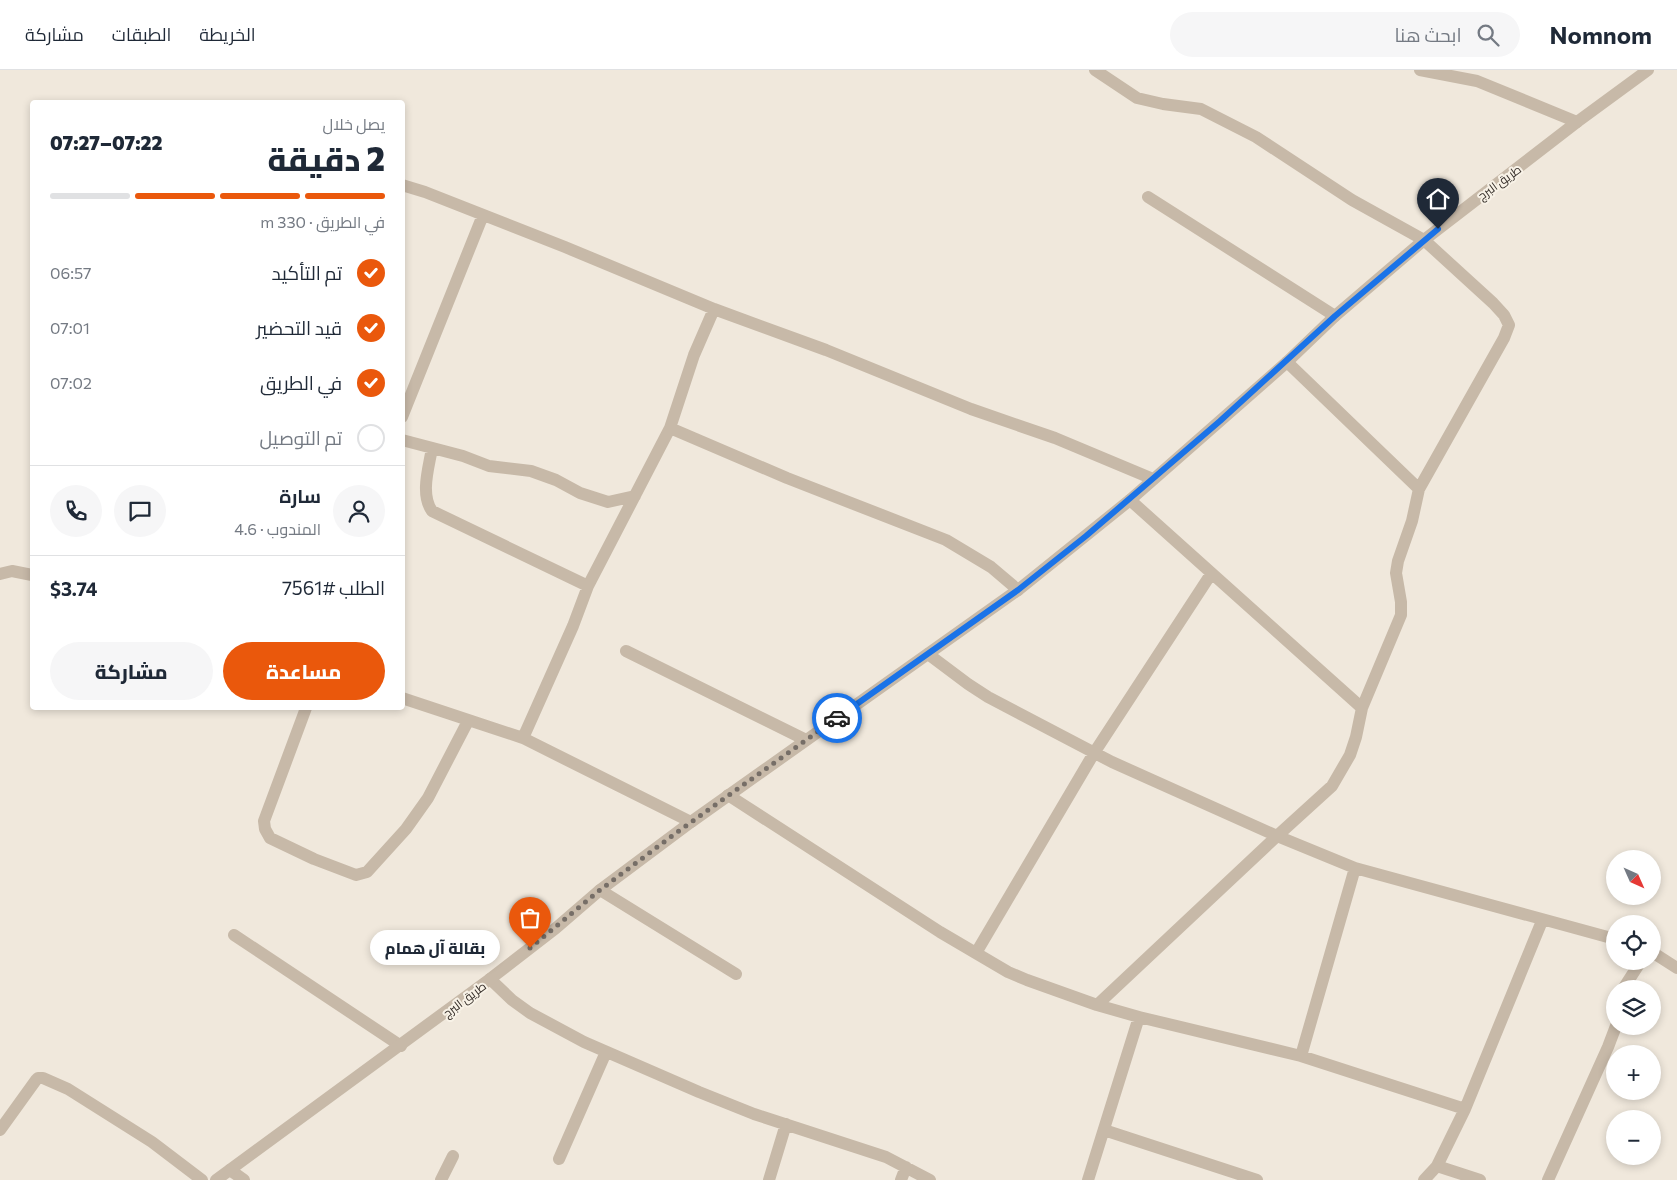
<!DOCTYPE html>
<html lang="ar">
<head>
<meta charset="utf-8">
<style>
	:root { --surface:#fff; --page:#f6f6f7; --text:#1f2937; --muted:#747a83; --line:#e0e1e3; --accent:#ea580c }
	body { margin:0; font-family:Commissioner,Cairo,sans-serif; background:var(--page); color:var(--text); direction:rtl; height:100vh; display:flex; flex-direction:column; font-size:19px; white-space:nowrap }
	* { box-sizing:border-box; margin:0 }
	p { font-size:16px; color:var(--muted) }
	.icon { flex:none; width:28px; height:28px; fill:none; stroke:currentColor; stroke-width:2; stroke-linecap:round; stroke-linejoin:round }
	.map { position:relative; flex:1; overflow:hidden; direction:ltr }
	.side { position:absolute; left:30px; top:30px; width:375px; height:610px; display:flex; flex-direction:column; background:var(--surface); border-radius:5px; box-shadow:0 2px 8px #0003; direction:rtl }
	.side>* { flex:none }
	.needle { width:32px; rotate:135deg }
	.tools { position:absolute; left:1606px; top:780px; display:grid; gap:10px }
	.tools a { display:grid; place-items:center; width:55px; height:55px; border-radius:50%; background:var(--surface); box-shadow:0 2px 8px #0003; font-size:25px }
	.pin { position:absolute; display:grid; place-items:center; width:42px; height:42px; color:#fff; margin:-51px -21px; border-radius:50% 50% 50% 0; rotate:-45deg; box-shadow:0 0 5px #0007 }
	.pin .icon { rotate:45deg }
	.courier { position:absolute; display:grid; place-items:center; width:50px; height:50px; margin:-25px; border:4px solid #1a73e8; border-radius:50%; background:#fff; color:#222; box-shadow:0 1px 6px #0007 }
	.bubble { position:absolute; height:35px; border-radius:18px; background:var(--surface); box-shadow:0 2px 8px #0003; font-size:16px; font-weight:800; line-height:35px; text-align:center; direction:rtl }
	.headline em { font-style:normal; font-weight:800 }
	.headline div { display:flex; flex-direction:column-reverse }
	.headline { display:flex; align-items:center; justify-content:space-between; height:85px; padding:0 20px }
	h1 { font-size:32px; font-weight:800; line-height:38px }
	.bar { display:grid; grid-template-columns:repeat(4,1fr); gap:8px 5px; align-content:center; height:60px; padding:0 20px }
	.bar i { height:6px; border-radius:4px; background:var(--line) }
	.bar .active { background:var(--accent) }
	.bar p { grid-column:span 4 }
	.line { display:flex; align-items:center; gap:12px; padding:0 20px; border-top:1px solid var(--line) }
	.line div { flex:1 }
	.round { display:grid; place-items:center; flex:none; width:52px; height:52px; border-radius:26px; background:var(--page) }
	ol { padding:0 20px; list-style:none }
	li { display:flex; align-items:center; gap:15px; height:55px }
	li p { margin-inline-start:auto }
	li .icon { padding:5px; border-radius:50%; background:var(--accent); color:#fff; stroke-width:4 }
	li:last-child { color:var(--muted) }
	li i { width:28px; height:28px; border:2px solid var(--line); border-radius:50% }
	.cta { display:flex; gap:10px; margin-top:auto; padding:10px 20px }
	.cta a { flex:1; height:58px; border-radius:30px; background:var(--accent); color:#fff; font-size:20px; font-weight:800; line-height:58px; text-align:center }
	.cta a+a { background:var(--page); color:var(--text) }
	header { display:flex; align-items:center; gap:30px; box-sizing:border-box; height:70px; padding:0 25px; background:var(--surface); border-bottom:1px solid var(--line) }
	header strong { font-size:24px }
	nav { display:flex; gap:28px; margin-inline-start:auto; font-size:18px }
	.search { width:350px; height:45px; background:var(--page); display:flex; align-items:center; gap:12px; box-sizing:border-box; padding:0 18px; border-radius:28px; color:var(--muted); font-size:19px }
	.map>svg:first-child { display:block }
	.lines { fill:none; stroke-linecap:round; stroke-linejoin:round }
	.minor { stroke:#c7b9a8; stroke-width:12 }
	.tertiary { stroke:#c7b9a8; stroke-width:12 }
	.done { stroke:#766e67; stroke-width:5; stroke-dasharray:0 9 }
	.route { stroke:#1a73e8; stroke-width:6 }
	.labels { text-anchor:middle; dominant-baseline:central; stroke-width:4; stroke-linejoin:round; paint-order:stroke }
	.street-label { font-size:12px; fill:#342d28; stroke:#f8f2e7 }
</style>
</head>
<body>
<header>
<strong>Nomnom</strong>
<div class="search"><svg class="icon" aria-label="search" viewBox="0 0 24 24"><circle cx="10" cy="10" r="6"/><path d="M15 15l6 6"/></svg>ابحث هنا</div>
<nav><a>الخريطة</a><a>الطبقات</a><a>مشاركة</a></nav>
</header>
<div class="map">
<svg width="1677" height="1110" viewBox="0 0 1677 1110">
	<rect width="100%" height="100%" fill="#f0e8dc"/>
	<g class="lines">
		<!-- minor -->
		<path class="minor" d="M1095,0L1137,28L1163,34L1201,39L1256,67L1352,130L1424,170L1493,233L1504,245L1509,255L1504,268L1419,419L1412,451L1398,491L1396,503L1401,532V545L1362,638L1356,667L1350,685L1332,716L1277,766L1097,935
			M1420,0L1477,11L1577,52
			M402,115L425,122L565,177L714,239L826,280L971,339L1055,368L1153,409
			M1148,127L1335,246
			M1287,292L1419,419
			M402,347L483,145
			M670,358L787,408L946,470L991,497L1018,520
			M402,370L463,386L489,396L531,401L556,410L580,423L608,432L635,426
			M432,378C429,397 420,424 432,441L588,516
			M1130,430L1362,638
			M0,504L12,501L32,505
			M626,581L806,670
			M928,584L968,614L988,627L1112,692L1277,766L1355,798L1615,869
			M402,628L523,668L691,752
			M306,638L264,751L265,759L270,768L314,789L356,805L367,802L406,759L428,728L468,651
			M523,668L573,556L588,516L670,358L694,285L714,239
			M728,725L940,862L1008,902L1027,910L1097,935L1139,947L1301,986L1465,1039
			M600,820L736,904
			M234,865L401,976
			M1652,882L1677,898
			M976,883L1094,683L1211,504
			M490,909L512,930L530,943L584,972L699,1022L754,1044L886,1087L930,1110
			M1623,919L1641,891
			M1301,986L1355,798
			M0,1060L36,1010L38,1008H43L68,1019L152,1072L202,1110
			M1104,1060L1257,1110
			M559,1089L606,982
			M1437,1096L1480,1110
			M230,1100L244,1110
			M441,1110L453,1086
			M769,1110L786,1054
			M901,1110L906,1097
			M1088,1110L1139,947
			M1424,1110L1437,1096L1465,1039L1542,851
			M1548,1110L1608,977L1616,956"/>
		<!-- tertiary -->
		<path class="tertiary" d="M216,1110L490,909L556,858L600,820L691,752L1018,520L1130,430L1287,292L1335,246L1424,170L1577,52L1648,0"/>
	</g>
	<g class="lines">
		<!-- done -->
		<path class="done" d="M530,878L600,820L676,763L837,648"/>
		<!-- route -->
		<path class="route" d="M837,648L1018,520L1086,466L1220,351L1335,246L1438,159"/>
	</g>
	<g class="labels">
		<!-- street labels -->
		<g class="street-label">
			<text transform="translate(1499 112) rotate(-36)">طريق البرج</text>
			<text transform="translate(464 929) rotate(-37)">طريق البرج</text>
		</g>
	</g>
</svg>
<div class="tools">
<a><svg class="needle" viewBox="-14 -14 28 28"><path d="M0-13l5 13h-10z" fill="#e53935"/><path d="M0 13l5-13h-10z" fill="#747a83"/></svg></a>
<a><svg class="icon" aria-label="locate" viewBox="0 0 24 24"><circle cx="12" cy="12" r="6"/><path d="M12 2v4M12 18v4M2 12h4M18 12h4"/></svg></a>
<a><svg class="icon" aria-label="layers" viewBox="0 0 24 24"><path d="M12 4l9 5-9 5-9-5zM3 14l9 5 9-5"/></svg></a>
<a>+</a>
<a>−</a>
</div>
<div class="pin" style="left:530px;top:878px;background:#ea580c"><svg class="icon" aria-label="bag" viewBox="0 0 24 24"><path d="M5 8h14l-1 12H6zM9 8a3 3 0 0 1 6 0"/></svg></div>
<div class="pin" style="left:1438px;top:159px;background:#1f2937"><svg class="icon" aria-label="home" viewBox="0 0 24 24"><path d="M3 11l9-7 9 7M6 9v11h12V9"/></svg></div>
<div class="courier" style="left:837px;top:648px"><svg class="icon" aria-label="car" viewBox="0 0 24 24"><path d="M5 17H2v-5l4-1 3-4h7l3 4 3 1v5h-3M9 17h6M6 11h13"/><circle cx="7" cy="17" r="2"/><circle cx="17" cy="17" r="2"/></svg></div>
<div class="bubble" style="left:370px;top:860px;width:130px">بقالة آل همام</div>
<section class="side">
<div class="headline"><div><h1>2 دقيقة</h1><p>يصل خلال</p></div><em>07:22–07:27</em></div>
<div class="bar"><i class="active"></i><i class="active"></i><i class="active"></i><i></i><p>في الطريق · 330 m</p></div>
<ol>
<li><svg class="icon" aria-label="check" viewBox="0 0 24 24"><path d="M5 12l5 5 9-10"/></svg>تم التأكيد<p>06:57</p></li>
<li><svg class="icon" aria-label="check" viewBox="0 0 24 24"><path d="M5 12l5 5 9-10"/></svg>قيد التحضير<p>07:01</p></li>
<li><svg class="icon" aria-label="check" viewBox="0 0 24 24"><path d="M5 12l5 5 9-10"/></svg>في الطريق<p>07:02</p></li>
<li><i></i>تم التوصيل</li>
</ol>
<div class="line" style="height:90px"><a class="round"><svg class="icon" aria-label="person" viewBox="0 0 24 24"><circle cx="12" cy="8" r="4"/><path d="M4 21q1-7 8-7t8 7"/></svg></a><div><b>سارة</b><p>المندوب · 4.6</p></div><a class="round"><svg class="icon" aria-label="chat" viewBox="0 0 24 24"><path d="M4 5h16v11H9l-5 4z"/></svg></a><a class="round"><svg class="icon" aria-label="phone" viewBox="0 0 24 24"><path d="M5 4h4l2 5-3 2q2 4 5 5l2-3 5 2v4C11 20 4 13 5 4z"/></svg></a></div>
<div class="line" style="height:65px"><div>الطلب #7561</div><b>$3.74</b></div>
<div class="cta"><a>مساعدة</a><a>مشاركة</a></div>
</section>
</div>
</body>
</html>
